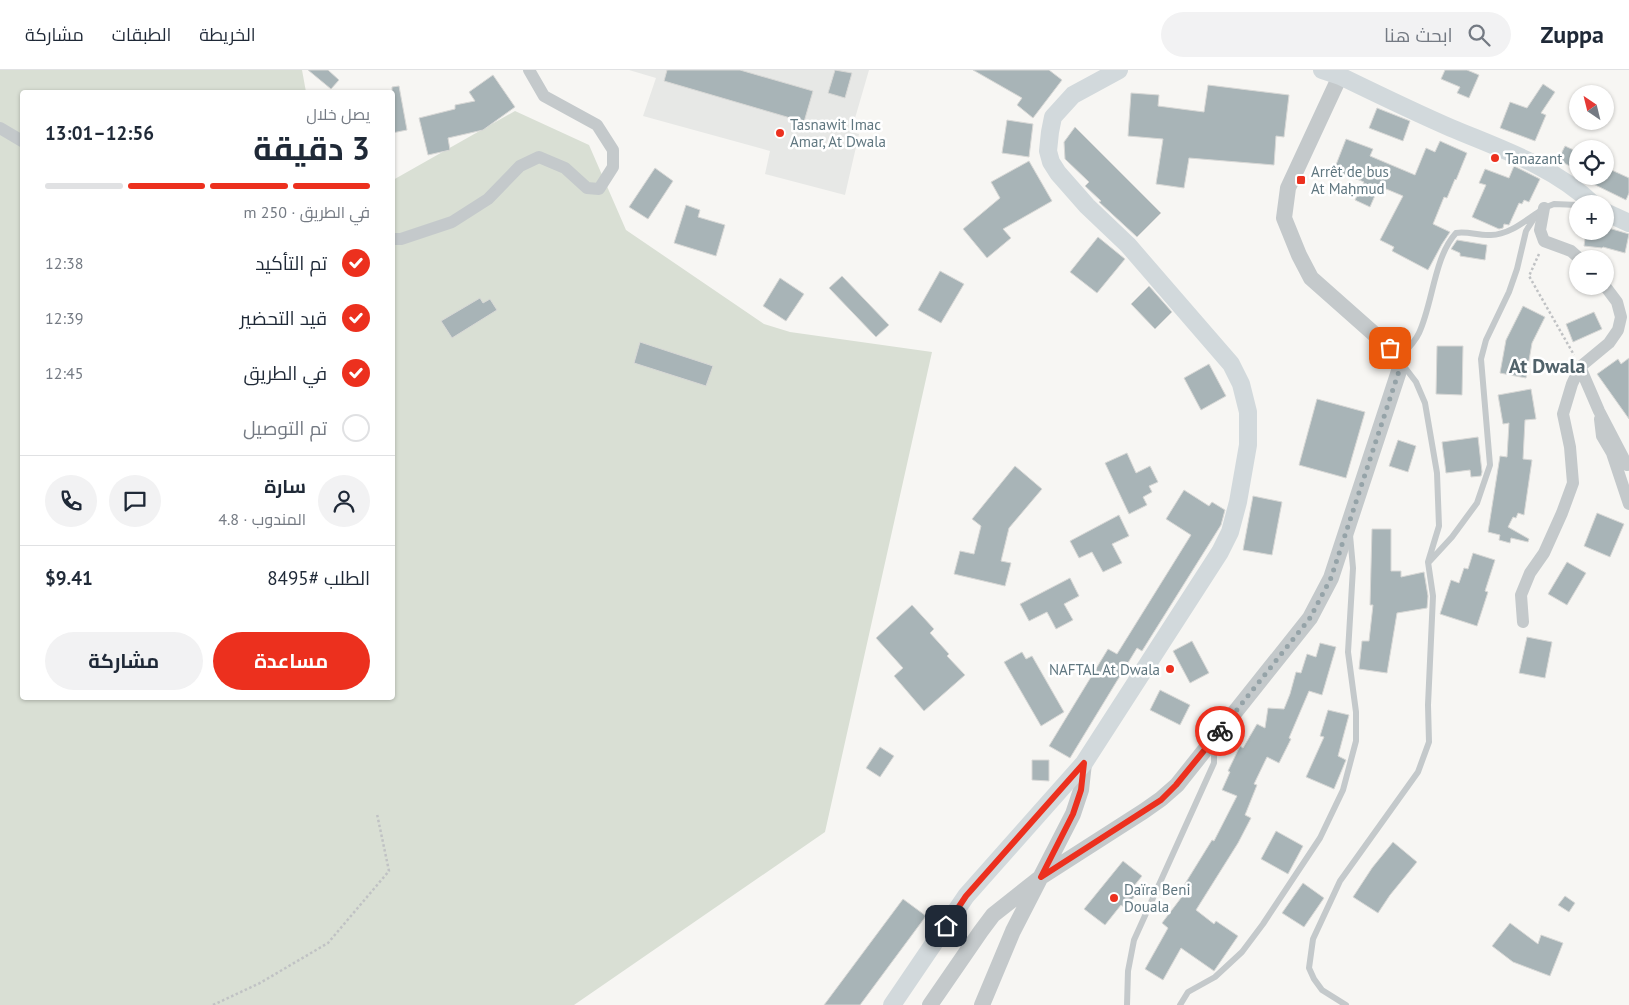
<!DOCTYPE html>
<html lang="ar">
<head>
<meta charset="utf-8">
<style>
	:root { --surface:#fff; --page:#f2f2f3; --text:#1f2937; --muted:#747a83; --line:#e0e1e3; --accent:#ec301e }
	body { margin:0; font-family:"PT Sans",Cairo,sans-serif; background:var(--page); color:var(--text); direction:rtl; height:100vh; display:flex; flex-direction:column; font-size:19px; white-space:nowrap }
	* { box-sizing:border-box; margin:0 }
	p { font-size:16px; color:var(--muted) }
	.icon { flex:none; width:28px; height:28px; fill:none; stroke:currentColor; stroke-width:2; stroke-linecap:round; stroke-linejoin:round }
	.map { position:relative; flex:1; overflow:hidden; direction:ltr }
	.drawer { position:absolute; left:20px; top:20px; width:375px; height:610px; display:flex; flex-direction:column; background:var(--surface); border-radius:5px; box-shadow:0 1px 4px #0004; direction:rtl }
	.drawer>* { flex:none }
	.needle { width:32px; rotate:325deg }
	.fabs { position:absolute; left:1569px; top:15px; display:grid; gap:10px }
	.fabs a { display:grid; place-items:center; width:45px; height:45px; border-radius:50%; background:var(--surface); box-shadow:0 1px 4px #0004; font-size:25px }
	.pin { position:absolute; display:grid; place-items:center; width:42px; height:42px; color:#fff; margin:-21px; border-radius:10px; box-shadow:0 2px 8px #0006 }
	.courier { position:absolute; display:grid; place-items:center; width:50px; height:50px; margin:-25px; border:4px solid #ec301e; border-radius:50%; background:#fff; color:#222; box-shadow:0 1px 6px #0007 }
	.headline em { font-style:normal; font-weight:700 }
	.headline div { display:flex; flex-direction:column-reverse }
	.headline { display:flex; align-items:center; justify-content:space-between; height:85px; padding:0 25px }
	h1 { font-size:32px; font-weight:700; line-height:38px }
	.bar { display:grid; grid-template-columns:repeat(4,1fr); gap:8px 5px; align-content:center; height:60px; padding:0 25px }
	.bar i { height:6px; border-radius:4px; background:var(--line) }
	.bar .active { background:var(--accent) }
	.bar p { grid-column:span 4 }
	.line { display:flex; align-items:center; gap:12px; padding:0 25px; border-top:1px solid var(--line) }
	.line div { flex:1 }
	.round { display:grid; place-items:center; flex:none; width:52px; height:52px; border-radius:26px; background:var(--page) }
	ol { padding:0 25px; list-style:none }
	li { display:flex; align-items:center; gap:15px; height:55px }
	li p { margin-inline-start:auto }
	li .icon { padding:5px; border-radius:50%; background:var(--accent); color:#fff; stroke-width:4 }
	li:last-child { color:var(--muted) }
	li i { width:28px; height:28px; border:2px solid var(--line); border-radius:50% }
	.action { display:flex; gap:10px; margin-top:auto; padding:10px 25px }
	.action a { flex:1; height:58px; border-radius:30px; background:var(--accent); color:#fff; font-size:20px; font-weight:700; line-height:58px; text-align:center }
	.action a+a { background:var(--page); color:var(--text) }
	header { display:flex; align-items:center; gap:30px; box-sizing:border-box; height:70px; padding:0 25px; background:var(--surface); border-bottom:1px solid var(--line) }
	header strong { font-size:24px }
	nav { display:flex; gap:28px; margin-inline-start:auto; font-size:18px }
	.search { width:350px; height:45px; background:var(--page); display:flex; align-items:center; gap:12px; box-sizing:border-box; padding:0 18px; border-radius:28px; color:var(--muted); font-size:19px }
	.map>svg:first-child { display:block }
	.built { fill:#e7e8e6 }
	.green { fill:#d9dfd4 }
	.building { fill:#a8b4b7; stroke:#d8d8d6 }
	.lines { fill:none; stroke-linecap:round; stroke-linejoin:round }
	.path { stroke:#c0c2c4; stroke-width:2.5; stroke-dasharray:2.5 2.5; stroke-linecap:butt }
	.service { stroke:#c4c9cb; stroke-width:6 }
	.minor { stroke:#c4c9cb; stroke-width:12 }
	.tertiary { stroke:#c4c9cb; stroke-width:16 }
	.secondary { stroke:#d2d9dc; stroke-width:18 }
	.done { stroke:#95a3a8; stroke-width:5; stroke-dasharray:0 9 }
	.route { stroke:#ec301e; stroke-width:6 }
	.poi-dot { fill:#ec301e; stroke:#fff; stroke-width:2 }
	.labels { text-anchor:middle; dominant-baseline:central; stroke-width:5; stroke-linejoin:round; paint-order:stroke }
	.poi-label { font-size:15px; fill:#607780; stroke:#fff; text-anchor:start }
	.district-label { font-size:20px; font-weight:bold; fill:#52636b; stroke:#fff }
</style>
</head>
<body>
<header>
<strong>Zuppa</strong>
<div class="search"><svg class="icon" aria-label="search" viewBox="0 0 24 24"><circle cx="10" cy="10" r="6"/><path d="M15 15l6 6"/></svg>ابحث هنا</div>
<nav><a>الخريطة</a><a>الطبقات</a><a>مشاركة</a></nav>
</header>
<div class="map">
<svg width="1629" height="935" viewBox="0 0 1629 935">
	<rect width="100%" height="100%" fill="#f7f6f3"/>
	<!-- built -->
	<path class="built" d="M629,0H869L851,62L859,64L845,125L765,104L770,81L643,46L656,8Z"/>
	<!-- green -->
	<path class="green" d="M0,0H302L306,22H22V628H392L393,110L515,41L589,75L626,160L764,254L790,262L932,282L825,762L574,935H0Z"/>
	<!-- building -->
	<path class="building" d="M308,0H328L339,10L331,19Z
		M667,0H740L813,21L804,52L664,11Z
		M835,0L852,3L845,28L828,23Z
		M973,0H1049L1062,10L1033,48L1017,35L1022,28Z
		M1445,0H1467L1479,5L1469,28L1457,23L1460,17L1441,9Z
		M493,5L515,37L483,60L448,68L450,80L428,85L419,48L455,39V35L475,31L469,22Z
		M1543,14L1555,22L1541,43L1546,45L1535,71L1500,58L1510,32L1527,38Z
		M1208,15L1289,25L1284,67L1276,66L1274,95L1189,88L1184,118L1156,114L1163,69L1128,66L1131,23L1159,25L1158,36L1204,42Z
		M399,16L407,60L392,63V17Z
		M1377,38L1410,51L1403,71L1369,58Z
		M1007,50L1033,54L1029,87L1002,83Z
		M1075,57L1161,143L1137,167L1099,132L1101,131L1085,116L1089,112L1065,89L1064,72Z
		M1346,69L1373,79L1370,86L1415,105L1426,78L1435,82L1440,71L1467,83L1456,110L1455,109L1447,128L1444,127L1433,154L1450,162L1442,174L1428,200L1392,181L1394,177L1380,170L1403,126L1379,116L1370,137L1355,130L1364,112L1334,100Z
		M1565,76L1578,82V100L1558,90Z
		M1029,91L1052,131L1003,159L1011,168L987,188L963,159L1000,128L991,112Z
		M1514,96L1540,109L1529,132L1524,130L1522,134L1519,133L1509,155L1504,154L1503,158L1499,159L1472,147L1486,115L1479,113L1485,99L1509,108Z
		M1605,97L1629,108V123L1626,130L1577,106H1605Z
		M655,98L673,111L648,149L629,137Z
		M686,135L700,140L698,147L725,155L716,186L674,173Z
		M1605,157L1629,164L1625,183L1603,177L1602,178L1584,176L1586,161H1605Z
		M1098,167L1125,189L1097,223L1070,202Z
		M1457,170L1487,175L1485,190L1460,186V183L1451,179Z
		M940,201L964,214L941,253L918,240Z
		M842,206L889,255L876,267L829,218Z
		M780,208L804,224L786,251L763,236Z
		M1149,216L1172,242L1155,259L1131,234Z
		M480,228L483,233L490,229L497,240L452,268L441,251Z
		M1523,236L1545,247L1532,273L1526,308L1500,303L1506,270Z
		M1594,242L1602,259L1573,272L1566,254Z
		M640,272L713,296L706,316L634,293Z
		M1437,276H1463L1462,325L1436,324Z
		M1629,288V349L1597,304L1618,289L1621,294Z
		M1209,294L1226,326L1201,340L1184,308Z
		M1531,319L1536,349L1525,350L1523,389L1532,390L1524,445L1518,443L1516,448L1513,447L1508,457L1529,469L1528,472L1511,468L1510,473L1499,470L1500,465L1488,462L1500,386L1507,387L1509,353L1503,354L1498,325Z
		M1317,329L1365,342L1346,408L1299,395Z
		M1478,367L1482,402L1481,406L1471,407L1470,400L1446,403L1442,372Z
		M1398,370L1416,376L1408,402L1389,396Z
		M1127,383L1136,403L1150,396L1158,412L1149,416L1152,422L1143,427L1147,435L1129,444L1105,393Z
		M1015,396L1042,419L1009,458L1001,491L1011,493L1005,516L954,504L960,481L974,484L981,456L972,449Z
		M1184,420L1209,436L1212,432L1225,440L1221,455L1142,581L1137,578L1070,688L1049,676L1108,579L1117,584L1191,465L1166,449Z
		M1253,426L1282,432L1272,485L1243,480Z
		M1597,443L1624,454L1610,487L1584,476Z
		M1119,445L1129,466L1112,474L1122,493L1103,502L1092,482L1079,488L1070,471Z
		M1372,459H1391V501H1401V507L1424,502L1428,526L1427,538L1397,543L1387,603L1359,599L1362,571H1369L1373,535H1370Z
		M1473,483L1495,490L1485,521L1488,522L1477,556L1440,544L1451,510L1459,513L1464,498L1468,499Z
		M1567,492L1586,503L1567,535L1548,524Z
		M1070,508L1079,526L1064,534L1073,550L1056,559L1047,542L1029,551L1020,534Z
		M912,535L934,559L930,563L949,584L947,586L965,605L924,641L894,606L903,598L876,568Z
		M1527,567L1552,572L1545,608L1519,603Z
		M1192,571L1209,603L1190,613L1173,581Z
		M1320,573L1336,577L1322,625L1309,621L1289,668L1291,669L1279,693L1267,687L1254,714L1257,715L1245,745L1251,748L1238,773L1196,840L1214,854L1216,851L1238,866L1214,901L1181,878L1163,910L1145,899L1168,858L1162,853L1187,820L1183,817L1212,770L1214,771L1237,726L1222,720L1230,702L1228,701L1240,676L1243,678L1257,654L1265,658L1268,638L1284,639L1290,624L1296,602L1301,603L1307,584L1316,587Z
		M1022,582L1026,589L1032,586L1064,642L1041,656L1004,592Z
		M1160,620L1190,635L1180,655L1150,640Z
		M1328,640L1349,645L1338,686L1346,690L1334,719L1306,707L1324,667L1320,666Z
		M880,677L894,686L880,707L866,698Z
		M1032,690H1049V711L1032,710Z
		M1276,761L1303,776L1288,804L1261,789Z
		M1393,772L1417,792L1390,825L1378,843L1353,827L1372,798Z
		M1123,791L1142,806L1134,816L1140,820L1125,838L1121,835L1105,855L1084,839Z
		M1303,813L1324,828L1304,857L1282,843Z
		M1565,826L1575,833L1569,842L1558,835Z
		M903,829L926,846L860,935H824Z
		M1510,853L1538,874L1541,865L1563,873L1550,906L1513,892L1492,876Z"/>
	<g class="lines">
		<!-- path -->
		<path class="path" d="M1539,184L1529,206L1574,285
			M213,935L260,913L328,873L389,801L377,744"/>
		<!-- service -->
		<path class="service" d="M1544,138L1554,134L1578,135
			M1400,287C1407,280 1415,272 1419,263C1433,233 1434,187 1456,163C1468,161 1479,166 1491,165C1510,165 1527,149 1543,139
			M1429,492L1452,467L1477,433L1490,395L1481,289L1486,270L1509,222L1517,199L1526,161L1535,147
			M1127,935L1128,901L1134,870L1214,693V682L1213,675
			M1180,935L1188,922L1215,907L1242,882L1263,854L1320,768L1343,720L1356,671V642L1348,582L1353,498L1350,465
			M1346,935L1322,920L1314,909L1309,898L1313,869L1340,811L1418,702L1429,672L1428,635L1433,526L1428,492L1439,456L1437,403L1425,333L1416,312L1403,295"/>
		<!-- minor -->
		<path class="minor" d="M0,58L22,71
			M1544,138L1540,160L1544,171L1571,181L1580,189
			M392,169H401L452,152L488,129L520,96L539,87L565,98L587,118L599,119L613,97V80L597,55L544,26L529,0
			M1580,297L1599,341L1627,395
			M1600,349L1602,366L1612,383L1629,434
			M1523,552L1521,525L1530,503L1544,483L1562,443L1573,413L1570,377L1563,344L1572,314L1580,297L1609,273L1618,260L1621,247L1617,232L1605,216"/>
		<!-- tertiary -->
		<path class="tertiary" d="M930,935L981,861L993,845L1041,807L1144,741L1161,729L1177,715L1310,548L1331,508L1399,301V288L1390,278L1311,208L1299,185L1284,148L1288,118L1340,6
			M982,935L1013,861L1073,744L1081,720L1084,693"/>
		<!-- secondary -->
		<path class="secondary" d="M1322,0L1340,6C1377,24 1414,42 1451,58C1501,79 1553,96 1593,134
			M1605,142L1629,153
			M892,935L966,826L1084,693L1220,482L1230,462L1238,432L1248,375V342L1241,314L1231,294L1128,175L1087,136L1058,103L1051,92L1048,81L1050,62L1053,47L1073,25L1119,0"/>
	</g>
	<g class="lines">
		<!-- done -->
		<path class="done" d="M1220,661L1310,548L1331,508L1399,301V288L1390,278"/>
		<!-- route -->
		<path class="route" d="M946,856L966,826L1084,693L1081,720L1073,744L1041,807L1161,730L1176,715L1220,661"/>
	</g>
	<!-- markers -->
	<g class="poi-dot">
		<circle cx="780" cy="63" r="5"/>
		<circle cx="1495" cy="88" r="5"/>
		<rect x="1296" y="105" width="10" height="10" rx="2.5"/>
		<circle cx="1170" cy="599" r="5"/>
		<circle cx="1114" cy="828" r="5"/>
	</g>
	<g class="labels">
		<!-- poi labels -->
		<g class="poi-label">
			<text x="790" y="54">Tasnawit Imac<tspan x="790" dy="17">Amar, At Dwala</tspan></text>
			<text x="1505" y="88">Tanazant</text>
			<text x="1311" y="101">Arrêt de bus<tspan x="1311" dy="17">At Maḥmud</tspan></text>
			<text x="1160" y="599" text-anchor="end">NAFTAL At Dwala</text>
			<text x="1124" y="819">Daïra Beni<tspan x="1124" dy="17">Douala</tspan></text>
		</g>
		<!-- district labels -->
		<g class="district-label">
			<text x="1547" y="296">At Dwala</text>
		</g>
	</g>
</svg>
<div class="fabs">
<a><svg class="needle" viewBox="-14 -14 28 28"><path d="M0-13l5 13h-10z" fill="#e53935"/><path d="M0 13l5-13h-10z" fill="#747a83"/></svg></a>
<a><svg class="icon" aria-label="locate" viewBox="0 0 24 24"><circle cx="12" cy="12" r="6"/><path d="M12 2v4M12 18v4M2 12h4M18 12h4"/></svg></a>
<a>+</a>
<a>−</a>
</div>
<div class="pin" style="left:1390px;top:278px;background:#ea580c"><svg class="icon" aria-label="bag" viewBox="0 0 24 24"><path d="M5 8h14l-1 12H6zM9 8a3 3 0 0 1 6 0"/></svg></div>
<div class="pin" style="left:946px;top:856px;background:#1f2937"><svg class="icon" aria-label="home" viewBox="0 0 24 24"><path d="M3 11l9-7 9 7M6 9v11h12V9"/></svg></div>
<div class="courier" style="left:1220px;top:661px"><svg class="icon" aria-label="bike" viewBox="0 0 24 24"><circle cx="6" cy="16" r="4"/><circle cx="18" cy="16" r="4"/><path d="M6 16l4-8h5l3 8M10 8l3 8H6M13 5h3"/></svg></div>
<section class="drawer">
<div class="headline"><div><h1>3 دقيقة</h1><p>يصل خلال</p></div><em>12:56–13:01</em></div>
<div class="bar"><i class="active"></i><i class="active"></i><i class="active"></i><i></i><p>في الطريق · 250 m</p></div>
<ol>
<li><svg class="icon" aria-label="check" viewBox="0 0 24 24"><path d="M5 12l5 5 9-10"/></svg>تم التأكيد<p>12:38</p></li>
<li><svg class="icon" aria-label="check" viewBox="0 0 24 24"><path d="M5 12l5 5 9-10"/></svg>قيد التحضير<p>12:39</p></li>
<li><svg class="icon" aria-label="check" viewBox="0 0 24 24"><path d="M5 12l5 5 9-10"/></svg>في الطريق<p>12:45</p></li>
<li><i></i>تم التوصيل</li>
</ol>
<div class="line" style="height:90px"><a class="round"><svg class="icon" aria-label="person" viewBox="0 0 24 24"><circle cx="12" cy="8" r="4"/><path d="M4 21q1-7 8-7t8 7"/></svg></a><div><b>سارة</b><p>المندوب · 4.8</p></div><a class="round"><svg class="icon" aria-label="chat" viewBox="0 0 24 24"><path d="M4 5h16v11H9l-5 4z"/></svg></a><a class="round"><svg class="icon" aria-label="phone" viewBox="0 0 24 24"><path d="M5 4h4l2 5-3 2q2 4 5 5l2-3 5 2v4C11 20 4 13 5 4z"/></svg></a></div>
<div class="line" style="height:65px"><div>الطلب #8495</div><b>$9.41</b></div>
<div class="action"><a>مساعدة</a><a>مشاركة</a></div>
</section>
</div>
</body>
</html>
